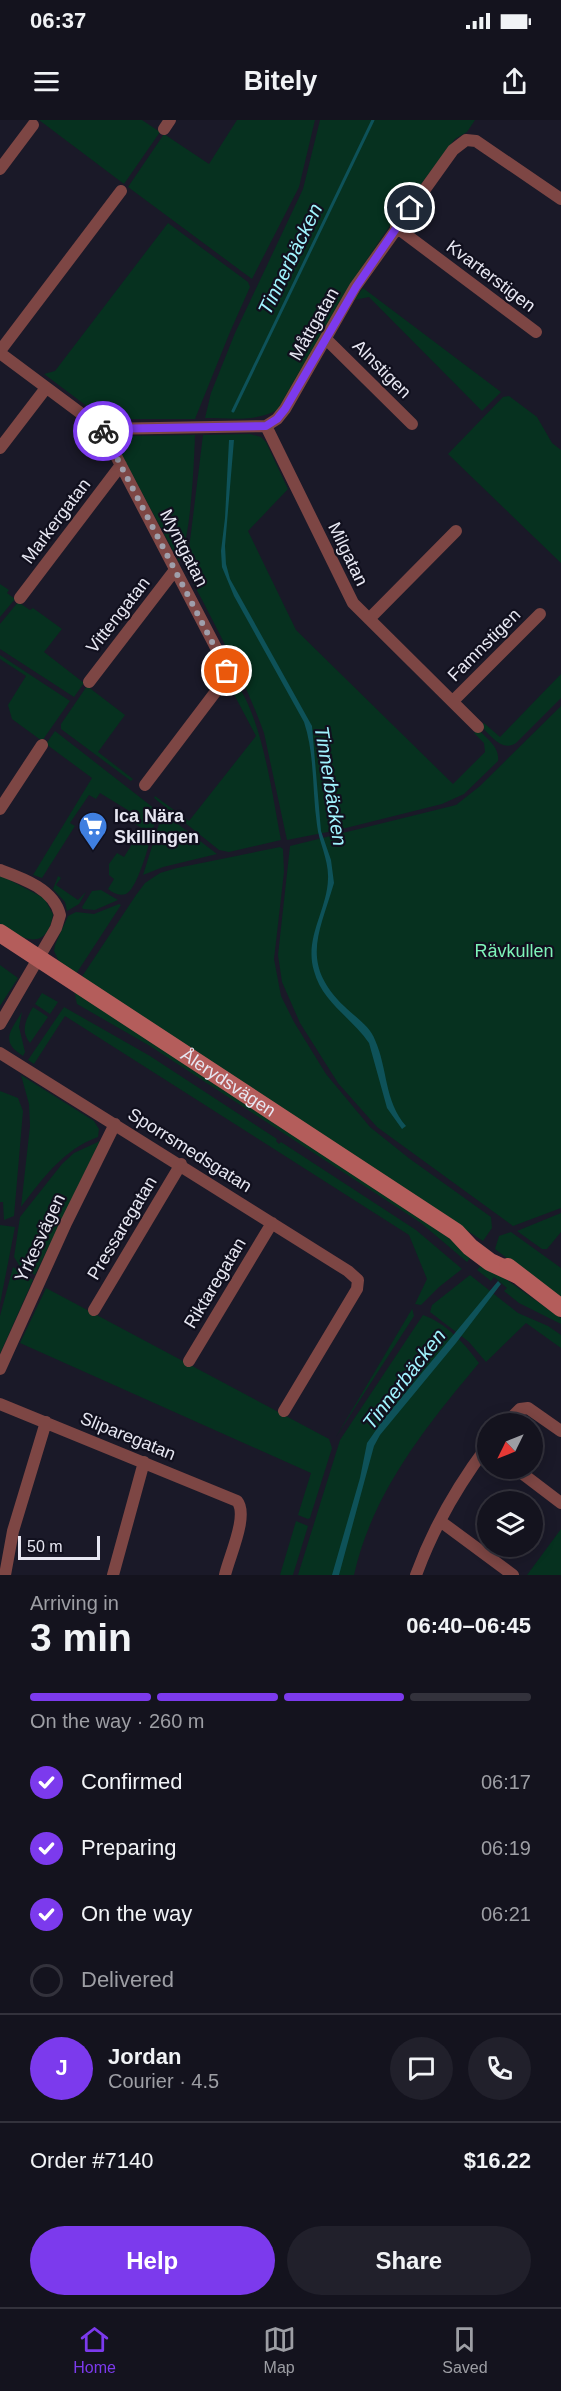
<!DOCTYPE html>
<html lang="en">
<head>
<meta charset="utf-8">
<style>
	:root { --surface:#14131e; --page:#21202b; --text:#f1f3f6; --muted:#9d9ea4; --line:#33323c; --accent:#7c3aed }
	body { margin:0; font-family:Helvetica,sans-serif; background:var(--page); color:var(--text); height:100vh; display:flex; flex-direction:column; font-size:22px; white-space:nowrap }
	* { box-sizing:border-box; margin:0 }
	p { font-size:20px; color:var(--muted) }
	.icon { flex:none; width:33px; height:33px; fill:none; stroke:currentColor; stroke-width:2; stroke-linecap:round; stroke-linejoin:round }
	.map { position:relative; height:1455px; overflow:hidden }
	.drawer { display:flex; flex-direction:column; background:var(--surface); flex:1 }
	.drawer>* { flex:none }
	.needle { width:39px; rotate:227deg }
	.controls { position:absolute; left:477px; top:1293px; display:grid; gap:12px }
	.controls a { display:grid; place-items:center; width:66px; height:66px; border-radius:50%; background:var(--surface); box-shadow:0 3px 15px #0003,0 0 0 2px var(--line); font-size:30px }
	.scale { position:absolute; left:18px; bottom:15px; width:82px; box-sizing:border-box; padding-left:6px; border:3px solid #e7e7f2; border-top:0; font-size:16px; line-height:21px; white-space:nowrap; color:#e7e7f2; -webkit-text-stroke:4px #11101e; paint-order:stroke }
	.pin { position:absolute; display:grid; place-items:center; width:51px; height:51px; color:#fff; margin:-26px; border:3px solid #fff; border-radius:50%; box-shadow:0 2px 6px #0007 }
	.courier { position:absolute; display:grid; place-items:center; width:60px; height:60px; margin:-30px; border:4px solid #7c3aed; border-radius:50%; background:#fff; color:#222; box-shadow:0 2px 8px #0007 }
	.headline em { font-style:normal; font-weight:700 }
	.headline div { display:flex; flex-direction:column-reverse }
	.headline { display:flex; align-items:center; justify-content:space-between; height:102px; padding:0 30px }
	h1 { font-size:39px; font-weight:700; line-height:45px }
	.bar { display:grid; grid-template-columns:repeat(4,1fr); gap:9px 6px; align-content:center; height:72px; padding:0 30px }
	.bar i { height:8px; border-radius:4px; background:var(--line) }
	.bar .current { background:var(--accent) }
	.bar p { grid-column:span 4 }
	.line { display:flex; align-items:center; gap:15px; padding:0 30px; border-top:2px solid var(--line) }
	.line div { flex:1 }
	.round { display:grid; place-items:center; flex:none; width:63px; height:63px; border-radius:32px; background:var(--page) }
	ol { padding:0 30px; list-style:none }
	li { display:flex; align-items:center; gap:18px; height:66px }
	li p { margin-inline-start:auto }
	li .icon { padding:6px; border-radius:50%; background:var(--accent); color:#fff; stroke-width:4 }
	li:last-child { color:var(--muted) }
	li i { width:33px; height:33px; border:3px solid var(--line); border-radius:50% }
	.button { display:flex; gap:12px; margin-top:auto; padding:12px 30px }
	.button a { flex:1; height:69px; border-radius:36px; background:var(--accent); color:#fff; font-size:24px; font-weight:700; line-height:69px; text-align:center }
	.button a+a { background:var(--page); color:var(--text) }
	.status { display:flex; justify-content:space-between; align-items:center; height:42px; padding:0 30px; background:var(--surface); direction:ltr }
	.status svg { height:16px; fill:currentColor }
	header { display:flex; justify-content:space-between; align-items:center; height:78px; padding:0 30px; background:var(--surface); font-size:27px; font-weight:700 }
	.tab-bar { display:flex; justify-content:space-around; align-items:center; height:84px; border-top:2px solid var(--line); background:var(--surface); font-size:16px; color:var(--muted) }
	.tab-bar a { display:grid; justify-items:center; gap:3px }
	.tab-bar .current { color:var(--accent) }
	.map>svg:first-child { display:block }
	.green { fill:#06311f }
	.water { fill:#0e5259 }
	.lines { fill:none; stroke-linecap:round; stroke-linejoin:round }
	.stream { stroke:#0e5259; stroke-width:3 }
	.street { stroke:#7d4644; stroke-width:12 }
	.secondary { stroke:#b45d5b; stroke-width:18 }
	.done { stroke:#9f9fab; stroke-width:6; stroke-dasharray:0 10.8 }
	.route { stroke:#7c3aed; stroke-width:8 }
	.labels { text-anchor:middle; dominant-baseline:central; stroke-width:4.5; stroke-linejoin:round; paint-order:stroke }
	.street-label { font-size:18px; fill:#e7e7f2; stroke:#11101e }
	.poi-label { font-size:18px; font-weight:bold; fill:#e7e7f2; stroke:#11101e; text-anchor:start }
	.park-label { font-size:18px; fill:#7ef4b9; stroke:#11101e }
	.water-label { font-size:20px; font-style:italic; fill:#a1f4ff; stroke:#11101e }
</style>
</head>
<body>
<div class="status"><b>06:37</b><svg viewBox="0 0 49 12"><path d="M0 12V9h3v3zM5 12V6h3v6zM10 12V3h3v9zM15 12V0h3v12zM26 1h20v11H26zM47 4h2v5h-2z"/></svg></div>
<header><svg class="icon" aria-label="menu" viewBox="0 0 24 24"><path d="M4 6h16M4 12h16M4 18h16"/></svg>Bitely<svg class="icon" aria-label="share" viewBox="0 0 24 24"><path d="M12 15V3M7 8l5-5 5 5M5 13v7h14v-7"/></svg></header>
<div class="map">
<svg width="561" height="1455" viewBox="0 0 561 1455">
	<rect width="100%" height="100%" fill="#1a1928"/>
	<!-- green -->
	<path class="green" d="M39,0H142L160,12L124,64Z
		M237,0H315L299,67L252,159L128,67L164,14L209,44Z
		M320,0H475L467,12L455,19L391,104L353,160L277,290C256,302 229,298 205,298L211,273L235,213L303,69Z
		M168,103L248,162L250,167L230,212L195,299H111L92,290L44,254L55,251Z
		M363,168L501,272L482,291L369,177L354,180Z
		M509,276L537,297L552,323L561,330V443L448,334L503,277Z
		M250,314L261,317L266,322L288,369L248,411L296,510L453,664L485,632L484,623L474,613L478,609C487,619 500,627 498,641L464,674L442,684L338,710L287,720L264,613C243,555 212,500 184,445L189,429L203,315Z
		M195,315C194,345 191,417 179,442L116,324L121,316Z
		M0,464L9,470L7,473L15,479L0,497Z
		M18,482L30,490L33,488L62,509L44,532L84,563L74,577L0,529V504Z
		M0,535L70,581L42,621L12,599L8,585L26,556L0,539Z
		M561,554V578L516,623C502,632 491,616 481,606L484,603L500,617Z
		M231,556C262,592 272,674 281,720L229,732L219,730L154,678L155,676L189,701L256,616L228,563Z
		M87,566L125,595L98,632L133,659L131,661L61,609V604Z
		M561,586V1088L513,1106L377,1007L338,963L300,903L282,862L278,835L290,726L456,685L480,666Z
		M55,611L155,689L156,698C152,713 139,768 126,774C119,776 113,773 108,769L114,759L109,755V744L117,733L124,737L142,708L135,704L139,697L100,673L96,679L89,675L70,703L75,706L42,758L33,755L92,658L46,624Z
		M166,696L170,698L217,734L163,747L143,755L160,701Z
		M280,727L283,729L284,752L274,839L281,876L294,902L326,954L370,1007L410,1039L491,1097L492,1108L483,1121L81,858L136,775L145,763L160,753L177,748Z
		M0,755L44,778L53,794C47,833 22,819 0,805Z
		M58,756L61,758L56,765L78,780L86,772L79,784L67,791L65,782L53,769Z
		M101,770L118,780L95,790L83,789L82,787L92,771Z
		M119,784L121,785L76,854L59,842L54,831L55,825L68,796L76,792L94,794Z
		M0,845L18,858L0,886Z
		M74,871L426,1101L473,1135L467,1142L421,1103L150,926L77,884Z
		M42,873L58,882L50,894L35,884Z
		M33,887L48,897L30,923C20,911 26,899 33,887Z
		M64,887L150,936L277,1019L276,1021L279,1024L281,1022L416,1110L462,1149L439,1167L421,1185L415,1184L427,1159L409,1115L65,896L34,944L28,940Z
		M22,892L19,907L25,932L23,936C0,922 10,911 22,892Z
		M21,955L94,1001L99,1009L98,1017C64,1029 42,1059 21,1087L30,1006L29,984Z
		M0,971L18,978L23,991L14,1096L4,1100L3,1082H0Z
		M100,1021L35,1155L19,1145L14,1137L20,1097L62,1044L74,1033Z
		M561,1093V1112L547,1129H542L517,1111Z
		M0,1105L15,1107L0,1184Z
		M511,1112L561,1148V1180L495,1129L499,1116Z
		M483,1143L561,1198V1204L519,1183L504,1171L507,1168L494,1157L491,1161L477,1150Z
		M13,1147L33,1160L0,1234V1196Z
		M470,1155L518,1193L548,1206L561,1215V1228L526,1203L486,1242L469,1222L430,1192L432,1185Z
		M46,1168L329,1319L332,1328L310,1398L308,1399L298,1395L311,1353L20,1223Z
		M412,1188L414,1196L336,1317L412,1189Z
		M423,1195C446,1203 465,1224 479,1243C427,1305 372,1373 354,1455H298L340,1320Z
		M296,1401L308,1406L293,1455H280Z
		M561,1409V1455H527Z"/>
	<!-- water -->
	<path class="water" d="M229,320H234L225,426L226,444L230,459L312,606L321,711L331,740L334,763C319,814 300,843 344,886C354,896 370,906 375,920C388,949 384,981 406,1006L402,1009L387,988L369,923C352,898 322,882 314,851C304,818 327,791 328,759C329,740 319,723 317,705C312,671 315,635 304,602L234,476L222,447L221,431L225,398Z
		M498,1161L501,1164L456,1223L380,1315L374,1326L339,1455H332L360,1358L367,1323L383,1300Z"/>
	<g class="lines">
		<!-- stream -->
		<path class="stream" d="M233,291L373,0"/>
		<!-- street -->
		<path class="street" d="M164,9L170,0
			M0,49L33,5
			M396,107L536,212
			M326,219L412,304
			M0,231L121,71
			M0,233L102,309L226,547V555L223,562L145,665
			M266,306L353,483L478,607
			M102,309L266,306L277,299L285,289L355,167L453,30L466,20L476,21L561,79
			M0,328L46,268
			M20,478L121,345
			M369,499L456,411
			M89,562L175,450
			M453,581L540,494
			M0,689L42,625
			M0,750C22,758 54,769 60,795L56,808L0,904
			M0,933L348,1151L358,1160L357,1169L284,1291
			M94,1190L181,1044
			M189,1241L272,1103
			M0,1249L66,1103L115,1004
			M0,1284L237,1381C249,1395 229,1437 225,1455
			M505,1304L520,1289L528,1288L561,1311
			M515,1348L561,1383
			M440,1401L513,1455
			M5,1455L13,1411L46,1302
			M113,1455L144,1342
			M416,1455C433,1408 458,1365 488,1325"/>
		<!-- secondary -->
		<g class="secondary">
			<path id="s1" d="M0,813L424,1091L456,1112L470,1127L490,1142L516,1154"/>
			<path d="M508,1147L561,1188"/>
		</g>
	</g>
	<g class="lines">
		<!-- done -->
		<path class="done" d="M103,311L227,551"/>
		<!-- route -->
		<path class="route" d="M103,311L102,309L266,306L277,299L285,289L356,167L410,88"/>
	</g>
	<!-- icons -->
	<defs>
		<g id="supermarket-pin" transform="scale(1.5)"><path d="M0 17L-7.5 6A9.5 9.5 0 1 1 7.5 6Z" fill="#3f7fe0" stroke="#11101e"/><path d="M-6-5.5h2.5l.6 2H6L4.5 2H-2.5L-4.4-4H-6ZM-1.5 3.2a1.3 1.3 0 1 0 .1 0ZM3 3.2a1.3 1.3 0 1 0 .1 0Z" fill="#fff"/></g>
	</defs>
	<g fill-rule="evenodd">
		<use href="#supermarket-pin" x="93" y="706"/>
	</g>
	<g class="labels">
		<!-- street labels -->
		<g class="street-label">
			<text transform="translate(491 156) rotate(37)">Kvarterstigen</text>
			<text transform="translate(314 204) rotate(-60)">Måttgatan</text>
			<text transform="translate(382 249) rotate(45)">Alnstigen</text>
			<text transform="translate(56 401) rotate(-53)">Markergatan</text>
			<text transform="translate(184 428) rotate(63)">Myntgatan</text>
			<text transform="translate(348 434) rotate(64)">Milgatan</text>
			<text transform="translate(118 495) rotate(-52)">Vittengatan</text>
			<text transform="translate(484 525) rotate(-45)">Famnstigen</text>
			<text stroke="none"><textPath href="#s1" startOffset="273">Ålerydsvägen</textPath></text>
			<text transform="translate(190 1030) rotate(32)">Sporrsmedsgatan</text>
			<text transform="translate(122 1108) rotate(-59)">Pressaregatan</text>
			<text transform="translate(40 1118) rotate(-65)">Yrkesvägen</text>
			<text transform="translate(215 1163) rotate(-59)">Riktaregatan</text>
			<text transform="translate(128 1316) rotate(22)">Sliparegatan</text>
		</g>
		<!-- poi labels -->
		<g class="poi-label">
			<text x="114" y="696">Ica Nära<tspan x="114" dy="21">Skillingen</tspan></text>
		</g>
		<!-- park labels -->
		<g class="park-label">
			<text x="514" y="831">Rävkullen</text>
		</g>
		<!-- water labels -->
		<g class="water-label">
			<text transform="translate(290 139) rotate(-64)">Tinnerbäcken</text>
			<text transform="translate(331 666) rotate(81)">Tinnerbäcken</text>
			<text transform="translate(404 1259) rotate(-52)">Tinnerbäcken</text>
		</g>
	</g>
</svg>
<div class="controls">
<a><svg class="needle" viewBox="-14 -14 28 28"><path d="M0-13l5 13h-10z" fill="#e53935"/><path d="M0 13l5-13h-10z" fill="#9d9ea4"/></svg></a>
<a><svg class="icon" aria-label="layers" viewBox="0 0 24 24"><path d="M12 4l9 5-9 5-9-5zM3 14l9 5 9-5"/></svg></a>
</div>
<div class="scale">50 m</div>
<div class="pin" style="left:227px;top:551px;background:#ea580c"><svg class="icon" aria-label="bag" viewBox="0 0 24 24"><path d="M5 8h14l-1 12H6zM9 8a3 3 0 0 1 6 0"/></svg></div>
<div class="pin" style="left:410px;top:88px;background:#1f2937"><svg class="icon" aria-label="home" viewBox="0 0 24 24"><path d="M3 11l9-7 9 7M6 9v11h12V9"/></svg></div>
<div class="courier" style="left:103px;top:311px"><svg class="icon" aria-label="bike" viewBox="0 0 24 24"><circle cx="6" cy="16" r="4"/><circle cx="18" cy="16" r="4"/><path d="M6 16l4-8h5l3 8M10 8l3 8H6M13 5h3"/></svg></div>
</div>
<section class="drawer">
<div class="headline"><div><h1>3 min</h1><p>Arriving in</p></div><em>06:40–06:45</em></div>
<div class="bar"><i class="current"></i><i class="current"></i><i class="current"></i><i></i><p>On the way · 260 m</p></div>
<ol>
<li><svg class="icon" aria-label="check" viewBox="0 0 24 24"><path d="M5 12l5 5 9-10"/></svg>Confirmed<p>06:17</p></li>
<li><svg class="icon" aria-label="check" viewBox="0 0 24 24"><path d="M5 12l5 5 9-10"/></svg>Preparing<p>06:19</p></li>
<li><svg class="icon" aria-label="check" viewBox="0 0 24 24"><path d="M5 12l5 5 9-10"/></svg>On the way<p>06:21</p></li>
<li><i></i>Delivered</li>
</ol>
<div class="line" style="height:108px"><b class="round" style="background:var(--accent);color:#fff">J</b><div><b>Jordan</b><p>Courier · 4.5</p></div><a class="round"><svg class="icon" aria-label="chat" viewBox="0 0 24 24"><path d="M4 5h16v11H9l-5 4z"/></svg></a><a class="round"><svg class="icon" aria-label="phone" viewBox="0 0 24 24"><path d="M5 4h4l2 5-3 2q2 4 5 5l2-3 5 2v4C11 20 4 13 5 4z"/></svg></a></div>
<div class="line" style="height:78px"><div>Order #7140</div><b>$16.22</b></div>
<div class="button"><a>Help</a><a>Share</a></div>
</section>
<nav class="tab-bar">
<a class="current"><svg class="icon" aria-label="home" viewBox="0 0 24 24"><path d="M3 11l9-7 9 7M6 9v11h12V9"/></svg>Home</a>
<a><svg class="icon" aria-label="map" viewBox="0 0 24 24"><path d="M3 6l6-2 6 2 6-2v14l-6 2-6-2-6 2zM9 4v14M15 6v14"/></svg>Map</a>
<a><svg class="icon" aria-label="saved" viewBox="0 0 24 24"><path d="M7 4h10v16l-5-4-5 4z"/></svg>Saved</a>
</nav>
</body>
</html>
